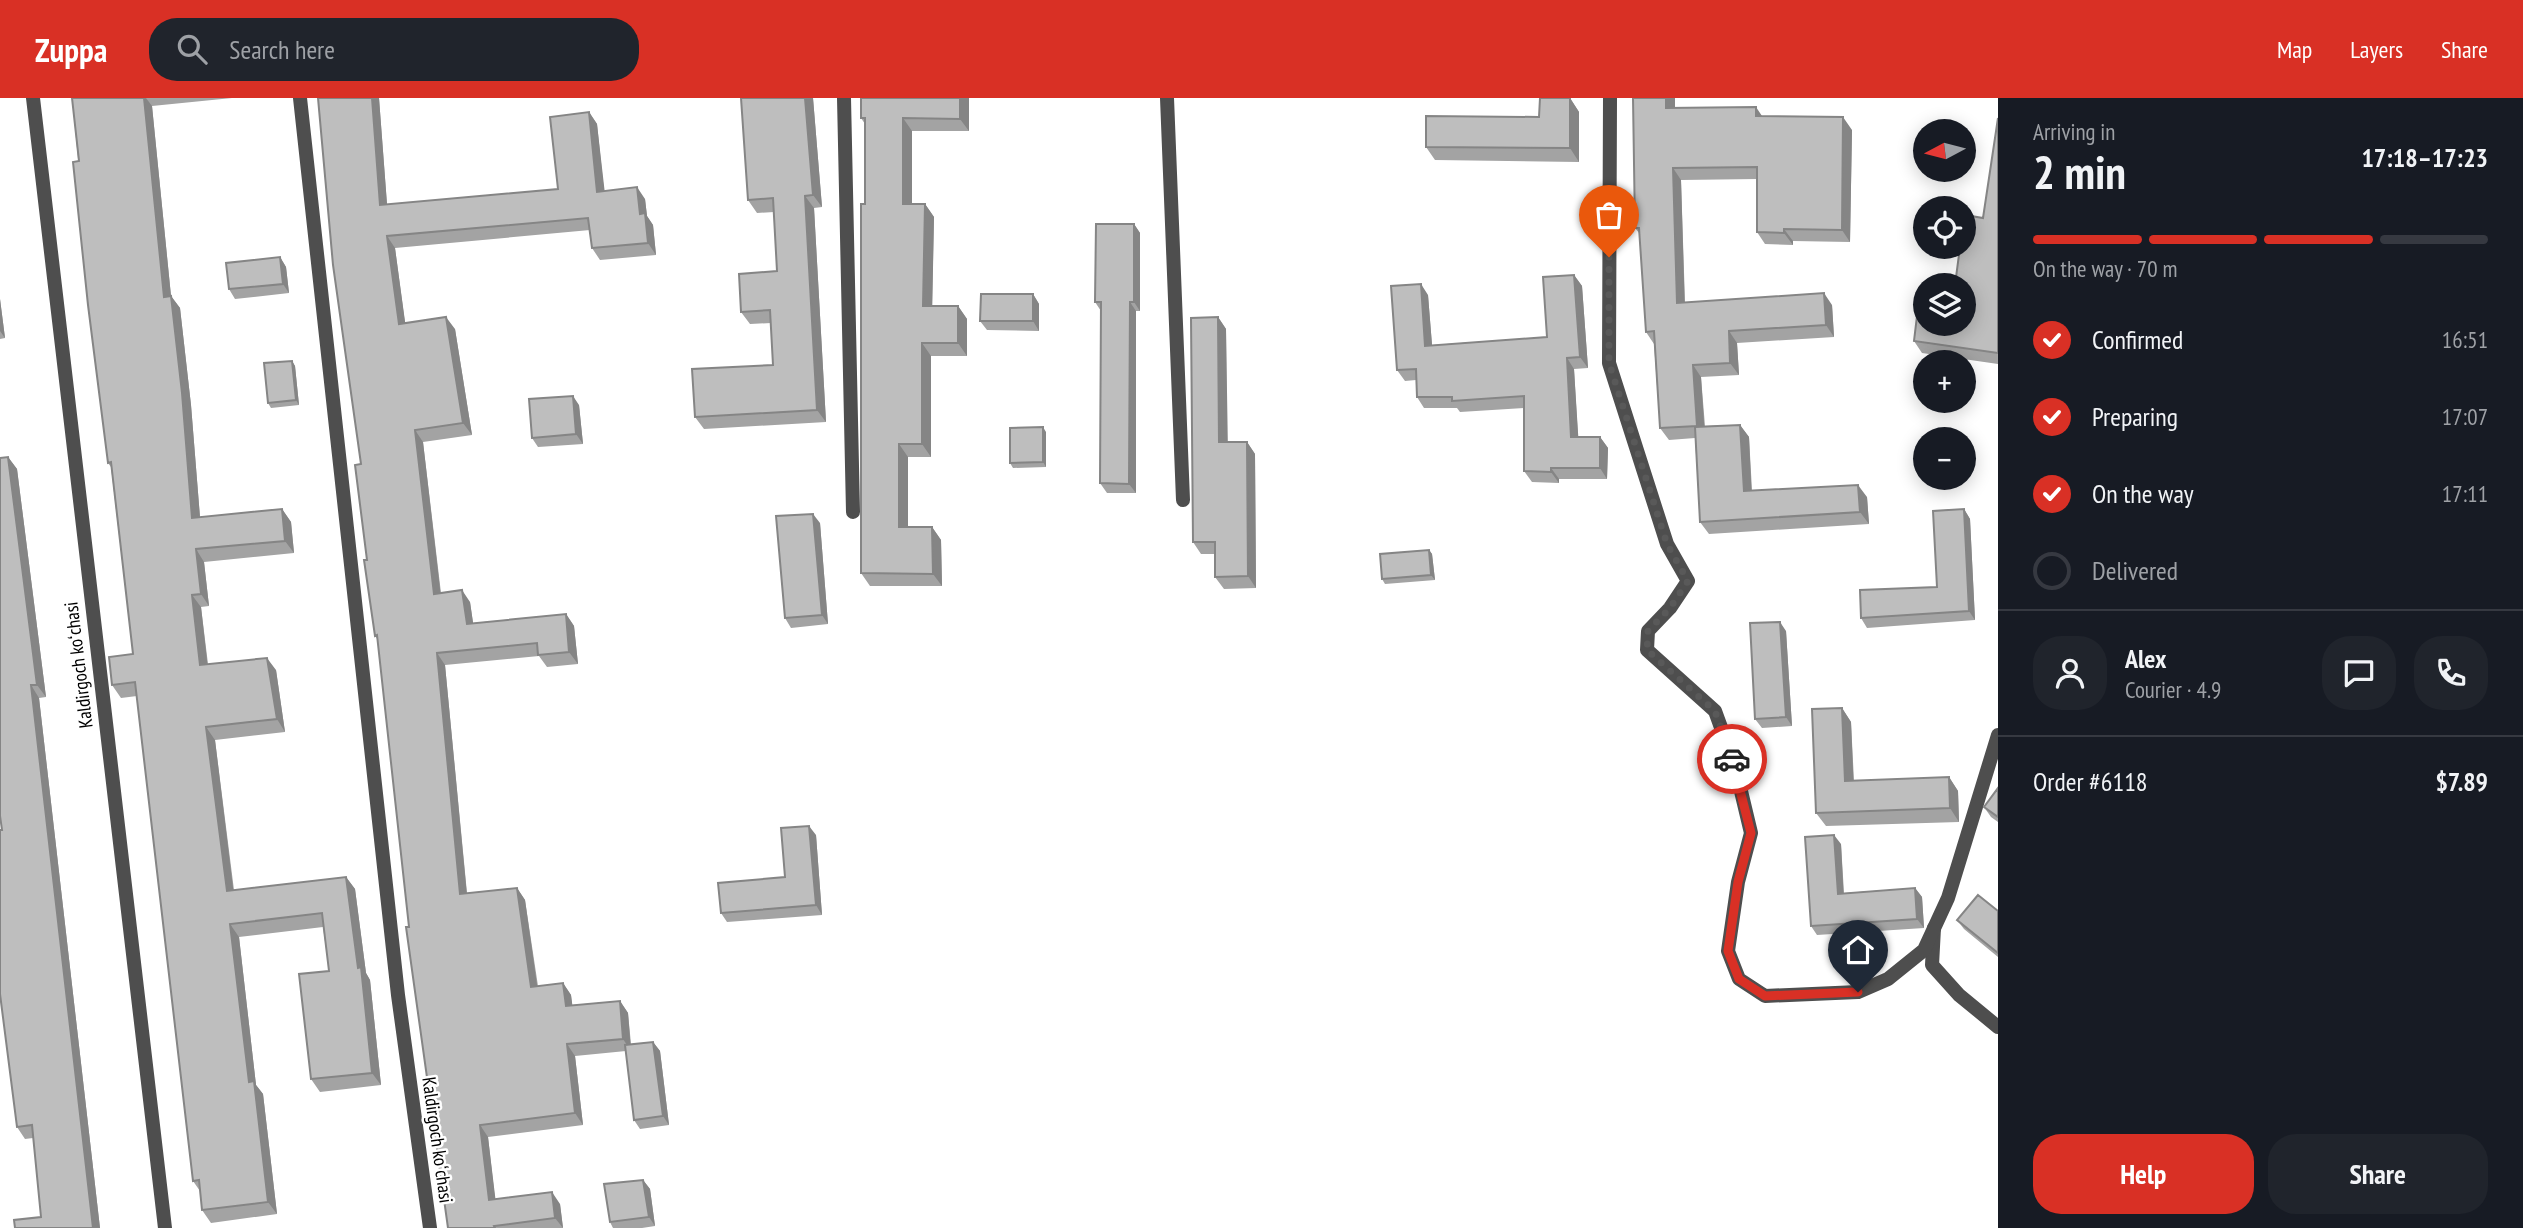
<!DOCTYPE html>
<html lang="en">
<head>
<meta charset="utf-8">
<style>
	:root { --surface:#171b24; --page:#20242c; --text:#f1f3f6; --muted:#9ea1a6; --line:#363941; --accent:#d93025 }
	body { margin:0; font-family:"PT Sans Narrow",sans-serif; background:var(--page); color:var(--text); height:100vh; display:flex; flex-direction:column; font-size:26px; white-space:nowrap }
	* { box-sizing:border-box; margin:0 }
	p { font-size:23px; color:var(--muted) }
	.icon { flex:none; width:38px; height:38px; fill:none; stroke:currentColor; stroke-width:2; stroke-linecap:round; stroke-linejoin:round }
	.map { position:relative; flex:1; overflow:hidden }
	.sheet { display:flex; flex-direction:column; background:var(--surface); width:525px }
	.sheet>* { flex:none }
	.needle { width:46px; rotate:263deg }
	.fabs { position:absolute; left:1913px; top:21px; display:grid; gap:14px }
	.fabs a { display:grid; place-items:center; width:63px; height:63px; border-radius:50%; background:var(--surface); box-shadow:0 4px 18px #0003; font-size:35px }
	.pin { position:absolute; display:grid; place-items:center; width:60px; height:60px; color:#fff; margin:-72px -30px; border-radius:50% 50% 50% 0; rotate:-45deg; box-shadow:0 0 7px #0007 }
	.pin .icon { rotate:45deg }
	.courier { position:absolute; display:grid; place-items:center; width:70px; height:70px; margin:-35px; border:5px solid #d93025; border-radius:50%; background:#fff; color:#222; box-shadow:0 2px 9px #0007 }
	.head em { font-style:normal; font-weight:700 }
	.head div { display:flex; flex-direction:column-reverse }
	.head { display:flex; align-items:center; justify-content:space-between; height:119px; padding:0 35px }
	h1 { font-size:46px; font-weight:700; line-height:52px }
	.bar { display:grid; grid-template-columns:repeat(4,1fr); gap:10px 7px; align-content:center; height:84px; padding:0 35px }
	.bar i { height:9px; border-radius:5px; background:var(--line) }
	.bar .selected { background:var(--accent) }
	.bar p { grid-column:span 4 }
	.line { display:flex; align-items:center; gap:18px; padding:0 35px; border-top:2px solid var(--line) }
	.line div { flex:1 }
	.round { display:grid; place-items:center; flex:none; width:74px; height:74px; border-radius:28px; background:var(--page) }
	ol { padding:0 35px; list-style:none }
	li { display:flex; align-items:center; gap:21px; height:77px }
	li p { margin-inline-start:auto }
	li .icon { padding:7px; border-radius:50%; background:var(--accent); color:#fff; stroke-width:4 }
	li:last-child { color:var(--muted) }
	li i { width:38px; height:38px; border:4px solid var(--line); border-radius:50% }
	.action { display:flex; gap:14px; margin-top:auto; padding:14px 35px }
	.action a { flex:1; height:80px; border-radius:28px; background:var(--accent); color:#fff; font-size:28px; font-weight:700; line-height:80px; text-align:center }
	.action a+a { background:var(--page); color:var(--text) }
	header { display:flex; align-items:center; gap:42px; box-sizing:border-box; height:98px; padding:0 35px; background:var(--accent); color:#fff }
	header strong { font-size:33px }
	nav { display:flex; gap:38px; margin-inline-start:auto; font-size:24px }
	.search { width:490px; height:63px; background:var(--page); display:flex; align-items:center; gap:18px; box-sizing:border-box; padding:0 24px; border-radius:28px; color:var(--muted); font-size:26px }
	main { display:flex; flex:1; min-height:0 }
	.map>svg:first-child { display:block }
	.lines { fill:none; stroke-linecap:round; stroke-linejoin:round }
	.service { stroke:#4e4e4e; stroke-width:14 }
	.minor { stroke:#4e4e4e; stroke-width:14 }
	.wall { fill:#a3a3a3 }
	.shaded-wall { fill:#858585 }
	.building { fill:#bebebe; stroke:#858585; stroke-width:2 }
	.done { stroke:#595959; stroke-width:7; stroke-dasharray:0 12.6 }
	.route { stroke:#d93025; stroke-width:9 }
	.labels { text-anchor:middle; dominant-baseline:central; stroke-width:5; stroke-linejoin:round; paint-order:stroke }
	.street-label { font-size:19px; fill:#000; stroke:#fff }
</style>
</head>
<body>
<header>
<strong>Zuppa</strong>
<div class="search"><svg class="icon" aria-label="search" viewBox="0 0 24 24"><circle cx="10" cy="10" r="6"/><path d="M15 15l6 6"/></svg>Search here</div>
<nav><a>Map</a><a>Layers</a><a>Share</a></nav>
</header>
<main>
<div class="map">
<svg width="1998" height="1130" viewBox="0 0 1998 1130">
	<rect width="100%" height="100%" fill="#fff"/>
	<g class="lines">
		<!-- service -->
		<path class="service" d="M1934,830L1932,867L1959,897L1998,929"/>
		<!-- minor -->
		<path class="minor" d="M33,0L165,1130
			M300,0L398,897L430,1130
			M844,0L853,414
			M1167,0L1183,402
			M1610,0L1609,265L1667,446L1688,483L1670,510L1648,533L1647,552L1715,613L1735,668L1751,735L1738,784L1728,853L1739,881L1765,898L1858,894L1888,881L1924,852L1948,800L1998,637"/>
	</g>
	<!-- wall -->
	<path class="wall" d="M72,0H232L152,8L171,198L180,210L191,307L200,419L282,411L291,424L294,455L204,464L209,508L201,509L208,566L276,572L285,634L215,642L234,792L346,779L355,791L366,875L370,882L381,987L320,994L311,981L329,873L323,829L239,839L256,987L263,996L277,1116L211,1125L202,1112L200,1093L193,1083L137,598L121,600L112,587L133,556L111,369L108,365Z
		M318,0H379L387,107L558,91L589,14L597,26L604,93L645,101L647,118L653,127L656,157L600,162L592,150L590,132L395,150L405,225L455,231L472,337L423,344L441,495L470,504L473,525L566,516L574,528L578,566L547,569L539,558L445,567L467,795L517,790L525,802L538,888L563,885L571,897L572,907L620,903L628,915L631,946L653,944L660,953L669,1027L640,1031L634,1022L626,953L575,958L583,1027L488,1039L495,1101L560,1106L563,1130H448L409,829L378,542L375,538L367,462L361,366Z
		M813,0L822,109L814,110L826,324L704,331L695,319L773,267L771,225L750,226L741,214L777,173L774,114L757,115L748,102Z
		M861,0H969V33H912V106H925L934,119L932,208H958L967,221V258H931V359H908V429H932L941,442L942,488H870L861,475L865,106V26L861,20Z
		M1570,0L1579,14V64L1435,62L1426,49L1539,19Z
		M1633,0H1675V10L1763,18L1852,32L1850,144L1793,143V147L1765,146L1757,134V81L1681,82L1685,204L1832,207L1834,239L1737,245L1739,277L1701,279L1705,328L1740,327L1749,339L1752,392L1867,399L1869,426L1709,436L1700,424L1695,340L1669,342L1660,330L1654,246L1646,234L1640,136L1635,130Z
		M1998,20V266L1922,255L1914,243L1964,226L1983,120Z
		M1134,126L1140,135V213H1136V395H1107L1100,385L1101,213L1095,204Z
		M280,159L286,169L289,195L235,201L229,191Z
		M1574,177L1582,188L1588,270L1574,271L1578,339H1600L1608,350L1607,381H1559V385L1532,384L1524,373V310L1460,314L1457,310H1424L1417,299L1416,282L1405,283L1397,272L1428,197L1432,247L1547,239Z
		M1033,196L1039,206V233L987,232L980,223Z
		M0,201L5,240L0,241Z
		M1218,219L1226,231L1227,344H1247L1255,356L1256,490L1224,491L1215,479V456H1201L1193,444Z
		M292,263L295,268L299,307L271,310L268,305Z
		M579,307L583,346L538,349L532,340Z
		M1046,334V369L1013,370L1010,365Z
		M8,359L17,371L46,599L39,600L100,1130H15L41,1119L33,1040L25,1041L17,1029L2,732Z
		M1964,411L1970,421L1975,522L1867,530L1861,520L1937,489Z
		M820,425L828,526L791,530L785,520Z
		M1429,452L1432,456L1435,482L1385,486L1382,481Z
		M1786,533L1792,628L1762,630L1755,621Z
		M1842,610L1851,624L1854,683L1949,679L1958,693L1959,724L1826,728L1816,715Z
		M1998,690V724L1991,719L1984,709Z
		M816,737L822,817L727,824L721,815L785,779Z
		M1841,746L1844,795L1915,790L1922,799L1924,830L1817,837L1811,828Z
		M1998,813V859L1964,831L1957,822Z
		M643,1082L650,1091L655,1128L642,1130H613L610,1124Z"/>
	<!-- shaded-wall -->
	<path class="shaded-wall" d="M144,0H146L152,8L171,198L180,210L191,307L201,432L192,420L164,199Z
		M372,0H379L388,119L380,107Z
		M805,0H813L822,109L813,97Z
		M960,0H969V33L960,21Z
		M1570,0L1579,14V64L1570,50Z
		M1666,0H1675V22L1666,10Z
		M1756,9L1764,21L1756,18Z
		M589,14L597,26L606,105L597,94Z
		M1843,19L1852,32L1850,144L1842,132Z
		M903,20L912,33V119L903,106Z
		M1673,70L1681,82L1685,217L1677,205Z
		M637,89L645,101L647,118L653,127L656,157L648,145L640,116Z
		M805,98L814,110L826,324L817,312Z
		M925,106L934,119L932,221L923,208Z
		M1134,126L1140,135V213L1134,204Z
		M1784,131L1793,143V147L1784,135Z
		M387,138L395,150L407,238L399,226Z
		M280,159L286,169L289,195L283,186Z
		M1574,177L1582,188L1588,270L1580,259Z
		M1421,186L1428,197L1433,259L1425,248Z
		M1824,195L1832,207L1834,239L1826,227Z
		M1033,196L1039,206V233L1033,223Z
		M0,201L5,240L0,233Z
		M1130,204L1136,213V395L1129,386Z
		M958,208L967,221V258L958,245Z
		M446,219L455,231L472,337L463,325Z
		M1218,219L1226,231L1228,356L1219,344Z
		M1729,233L1737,245L1739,277L1730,265Z
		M922,245L931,258V359L922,346Z
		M1567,260L1574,271L1579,350L1571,339Z
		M292,263L295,268L299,307L296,302Z
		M1693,267L1701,279L1705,340L1697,328Z
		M573,298L579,307L583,346L576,336Z
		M1740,327L1749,339L1752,405L1744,393Z
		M1043,329L1046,334V369L1043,364Z
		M415,332L423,344L442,508L434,496Z
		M1600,339L1608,350L1607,381L1600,370Z
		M1247,344L1255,356L1256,490L1248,478Z
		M899,346L908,359V442L899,429Z
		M8,359L17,371L46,599L37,587Z
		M1551,370L1559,381V385L1551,374Z
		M1858,387L1867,399L1869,426L1860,414Z
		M282,411L291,424L294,455L285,443Z
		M1964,411L1970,421L1975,522L1969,513Z
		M813,416L820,425L828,526L822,517Z
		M932,429L941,442L942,488L933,476Z
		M196,451L204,464L209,508L201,496Z
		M1429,452L1432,456L1435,482L1431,477Z
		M462,492L470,504L475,538L467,526Z
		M192,497L201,509L209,580L200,567Z
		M566,516L574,528L578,566L569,554Z
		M1780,524L1786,533L1792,628L1786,619Z
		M437,555L445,567L468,808L460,796Z
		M267,560L276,572L285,634L277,621Z
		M31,587L39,600L100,1130H93Z
		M1842,610L1851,624L1854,697L1845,683Z
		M206,629L215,642L235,806L227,793Z
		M1949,679L1958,693L1959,724L1950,710Z
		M809,728L816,737L822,817L816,807Z
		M1834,737L1841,746L1844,805L1838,796Z
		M346,779L355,791L366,875L370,882L381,987L372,975Z
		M517,790L525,802L539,901L531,889Z
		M1915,790L1922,799L1924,830L1917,821Z
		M230,826L239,839L256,987L263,996L277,1116L268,1104L249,984Z
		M563,885L571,897L574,919L566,908Z
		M620,903L628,915L631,953L623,941Z
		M653,944L660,953L669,1027L663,1018Z
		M567,946L575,958L583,1027L575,1015Z
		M480,1027L488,1039L497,1114L489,1102Z
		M643,1082L650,1091L655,1128L649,1119Z
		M552,1094L560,1106L563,1130L555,1120Z"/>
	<!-- building -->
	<path class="building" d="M72,0H144L164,199L171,198L182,295L192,420L282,411L285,443L196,451L201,496L192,497L200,567L267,560L277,621L206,629L227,793L346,779L358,870L361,869L372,975L311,981L299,876L329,873L322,815L230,826L249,984L254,983L268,1104L202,1112L199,1082L193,1083L135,584L112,587L109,559L133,556L111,364L108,365L88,207L73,64L79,63Z
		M318,0H372L380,107L558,91L550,19L589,14L597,94L637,89L640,116L645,115L648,145L592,150L588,120L387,138L399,226L446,219L463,325L415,332L434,496L462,492L467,526L566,516L569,554L538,557L537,545L437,555L460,796L517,790L531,889L563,885L566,908L620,903L623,941L567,946L575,1015L480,1027L489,1102L552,1094L555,1120L494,1128L495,1130H448L406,829H409L377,537L375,538L364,462H367L355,367L361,366L333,167Z
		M741,0H805L813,97L805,98L817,312L695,319L692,271L773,267L770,212L741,214L739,176L777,173L773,100L748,102Z
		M861,0H960V21L903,20V106H925L923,208H958V245H922V346H899V429H932L933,476L861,475V106H865V20H861Z
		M1540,0H1570V50L1426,49V18L1539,19Z
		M1633,0H1666V10L1756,9V18L1843,19L1842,132L1784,131V135L1757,134V69L1673,70L1677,205L1824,195L1826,227L1729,233L1730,265L1693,267L1697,328L1660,330L1654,233L1646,234L1639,130H1635Z
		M1998,20V255L1914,243L1917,218L1925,219V226H1964V187H1955L1960,149H1964V127L1965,117L1983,120Z
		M1096,126H1134V204H1130L1129,386L1100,385L1101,204H1095Z
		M280,159L283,186L229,191L226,165Z
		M1574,177L1580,259L1567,260L1571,339H1600V370H1551V374L1524,373V298L1452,303V299H1417L1416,271L1397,272L1391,188L1421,186L1425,248L1547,239L1543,179Z
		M981,196H1033V223H980Z
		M1218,219L1219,344H1247L1248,478L1215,479V444H1193L1191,220Z
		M292,263L296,302L268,305L264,265Z
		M573,298L576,336L532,340L529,301Z
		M1740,327L1744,393L1858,387L1860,414L1700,424L1695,329Z
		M1043,329V364L1010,365V330Z
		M8,359L37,587H31L93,1130H15L14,1122L41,1119L32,1027L17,1029L0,896V732H2L0,718V360Z
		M1964,411L1969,513L1861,520L1860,492L1937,489L1933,413Z
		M813,416L822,517L785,520L776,418Z
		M1429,452L1431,477L1382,481L1380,456Z
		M1780,524L1786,619L1755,621L1750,525Z
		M1842,610L1845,683L1949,679L1950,710L1816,715L1812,611Z
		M1998,690V719L1984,709Z
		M809,728L816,807L721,815L718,785L785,779L781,730Z
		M1834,737L1838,796L1915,790L1917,821L1811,828L1805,739Z
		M1978,797L1998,813V855L1957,822Z
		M653,944L663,1018L634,1022L625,947Z
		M643,1082L649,1119L610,1124L604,1086Z"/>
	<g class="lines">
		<!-- done -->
		<path class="done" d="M1609,159V265L1667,446L1688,483L1670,510L1648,533L1647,552L1715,613L1732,661"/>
		<!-- route -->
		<path class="route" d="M1732,661L1751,735L1738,784L1728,853L1739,881L1765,898L1858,894"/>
	</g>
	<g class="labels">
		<!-- street labels -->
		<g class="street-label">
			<text transform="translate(78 567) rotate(-97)">Kaldirgoch koʻchasi</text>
			<text transform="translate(438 1042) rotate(82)">Kaldirgoch koʻchasi</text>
		</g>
	</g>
</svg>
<div class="fabs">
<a><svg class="needle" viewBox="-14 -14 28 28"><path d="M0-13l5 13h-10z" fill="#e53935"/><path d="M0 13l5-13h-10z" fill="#9ea1a6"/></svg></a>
<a><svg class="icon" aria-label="locate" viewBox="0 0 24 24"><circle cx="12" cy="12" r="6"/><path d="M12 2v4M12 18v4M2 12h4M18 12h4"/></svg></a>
<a><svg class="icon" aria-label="layers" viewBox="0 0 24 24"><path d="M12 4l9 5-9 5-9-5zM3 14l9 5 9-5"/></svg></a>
<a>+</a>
<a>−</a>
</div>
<div class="pin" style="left:1609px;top:159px;background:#ea580c"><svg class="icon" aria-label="bag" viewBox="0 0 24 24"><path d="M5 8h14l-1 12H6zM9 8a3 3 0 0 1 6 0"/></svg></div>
<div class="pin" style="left:1858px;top:894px;background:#1f2937"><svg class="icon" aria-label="home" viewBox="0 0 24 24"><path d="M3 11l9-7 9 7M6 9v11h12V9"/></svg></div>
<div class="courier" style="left:1732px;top:661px"><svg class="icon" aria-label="car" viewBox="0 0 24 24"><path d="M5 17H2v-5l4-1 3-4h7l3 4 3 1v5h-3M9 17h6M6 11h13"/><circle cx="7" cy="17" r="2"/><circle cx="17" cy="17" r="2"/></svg></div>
</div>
<section class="sheet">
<div class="head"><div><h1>2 min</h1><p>Arriving in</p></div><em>17:18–17:23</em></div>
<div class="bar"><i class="selected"></i><i class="selected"></i><i class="selected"></i><i></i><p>On the way · 70 m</p></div>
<ol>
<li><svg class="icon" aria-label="check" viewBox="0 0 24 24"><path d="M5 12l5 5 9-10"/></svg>Confirmed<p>16:51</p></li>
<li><svg class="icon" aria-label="check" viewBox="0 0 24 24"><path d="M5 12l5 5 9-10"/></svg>Preparing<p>17:07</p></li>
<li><svg class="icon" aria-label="check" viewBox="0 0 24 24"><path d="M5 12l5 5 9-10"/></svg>On the way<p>17:11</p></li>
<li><i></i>Delivered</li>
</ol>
<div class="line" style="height:126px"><a class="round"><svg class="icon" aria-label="person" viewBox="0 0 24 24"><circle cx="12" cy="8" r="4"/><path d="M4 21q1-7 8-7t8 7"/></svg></a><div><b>Alex</b><p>Courier · 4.9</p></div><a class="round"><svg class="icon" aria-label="chat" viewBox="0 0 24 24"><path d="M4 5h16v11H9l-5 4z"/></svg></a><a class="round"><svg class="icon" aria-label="phone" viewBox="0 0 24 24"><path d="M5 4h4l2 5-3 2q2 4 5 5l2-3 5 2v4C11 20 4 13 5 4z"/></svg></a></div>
<div class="line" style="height:91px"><div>Order #6118</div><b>$7.89</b></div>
<div class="action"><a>Help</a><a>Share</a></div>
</section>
</main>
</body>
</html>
